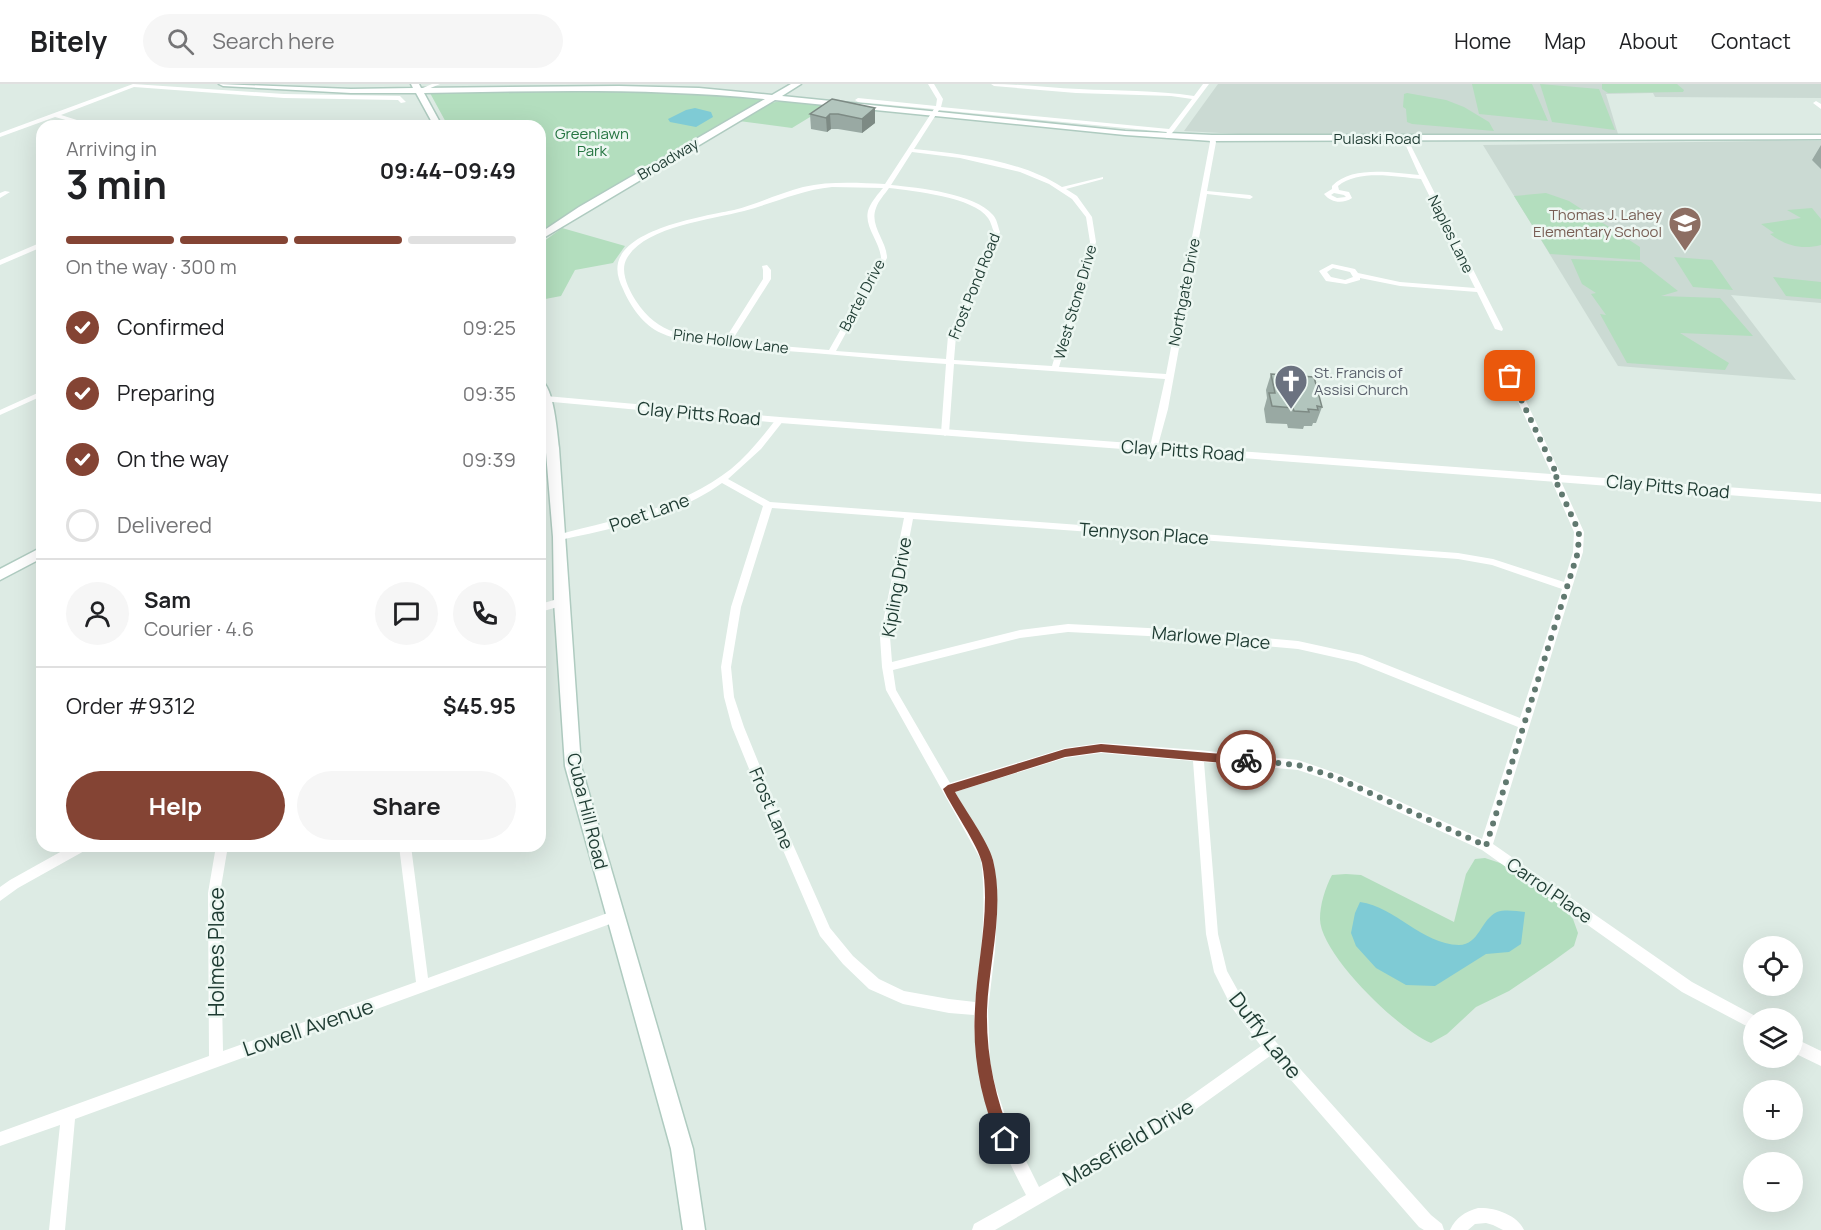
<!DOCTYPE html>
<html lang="en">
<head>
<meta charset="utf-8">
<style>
	:root { --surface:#fff; --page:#f6f6f6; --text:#202124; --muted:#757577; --line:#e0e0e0; --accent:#844434 }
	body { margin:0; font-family:Manrope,sans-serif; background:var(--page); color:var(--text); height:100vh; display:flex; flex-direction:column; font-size:22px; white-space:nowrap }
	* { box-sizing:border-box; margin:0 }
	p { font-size:20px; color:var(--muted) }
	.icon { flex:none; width:33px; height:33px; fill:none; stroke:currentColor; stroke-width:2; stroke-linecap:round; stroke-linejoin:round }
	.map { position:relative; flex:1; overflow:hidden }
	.panel { position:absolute; left:36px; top:36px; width:510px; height:732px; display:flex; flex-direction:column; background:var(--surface); border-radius:18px; box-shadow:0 6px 24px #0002 }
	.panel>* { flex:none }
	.buttons { position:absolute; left:1743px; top:852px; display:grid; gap:12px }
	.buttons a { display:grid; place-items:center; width:60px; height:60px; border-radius:50%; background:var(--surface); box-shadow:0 6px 24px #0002; font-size:30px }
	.pin { position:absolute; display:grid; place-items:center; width:51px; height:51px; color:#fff; margin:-26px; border-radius:12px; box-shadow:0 3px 9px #0006 }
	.courier { position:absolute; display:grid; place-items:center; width:60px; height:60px; margin:-30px; border:4px solid #844434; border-radius:50%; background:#fff; color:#222; box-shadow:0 2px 8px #0007 }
	.headline em { font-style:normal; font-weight:700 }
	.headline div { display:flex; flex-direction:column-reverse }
	.headline { display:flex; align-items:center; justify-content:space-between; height:102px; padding:0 30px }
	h1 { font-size:39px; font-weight:700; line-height:45px }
	.bar { display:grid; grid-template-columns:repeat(4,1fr); gap:9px 6px; align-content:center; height:72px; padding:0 30px }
	.bar i { height:8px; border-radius:4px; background:var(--line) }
	.bar .active { background:var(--accent) }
	.bar p { grid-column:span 4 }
	.line { display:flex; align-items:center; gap:15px; padding:0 30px; border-top:2px solid var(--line) }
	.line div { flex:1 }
	.round { display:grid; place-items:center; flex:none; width:63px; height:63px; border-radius:32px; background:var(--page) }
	ol { padding:0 30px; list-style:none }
	li { display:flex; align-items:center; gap:18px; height:66px }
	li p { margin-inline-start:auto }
	li .icon { padding:6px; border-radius:50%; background:var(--accent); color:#fff; stroke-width:4 }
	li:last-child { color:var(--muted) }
	li i { width:33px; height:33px; border:3px solid var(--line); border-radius:50% }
	.cta { display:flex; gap:12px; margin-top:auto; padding:12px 30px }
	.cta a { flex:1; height:69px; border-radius:36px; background:var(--accent); color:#fff; font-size:24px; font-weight:700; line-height:69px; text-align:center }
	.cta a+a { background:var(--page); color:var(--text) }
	header { display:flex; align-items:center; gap:36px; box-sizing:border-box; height:84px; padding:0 30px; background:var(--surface); border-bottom:2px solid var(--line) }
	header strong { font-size:28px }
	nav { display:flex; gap:33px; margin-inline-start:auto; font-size:21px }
	.search { width:420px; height:54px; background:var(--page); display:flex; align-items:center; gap:15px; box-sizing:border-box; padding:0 21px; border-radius:33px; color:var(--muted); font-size:22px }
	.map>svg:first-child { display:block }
	.built { fill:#cbdad3 }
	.green { fill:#b3debe }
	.water { fill:#7fcbd5 }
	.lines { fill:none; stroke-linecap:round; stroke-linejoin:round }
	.secondary-casing { stroke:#afcbc0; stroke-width:3 }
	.minor { fill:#fff; fill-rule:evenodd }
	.tertiary { fill:#fff; fill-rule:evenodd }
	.secondary { fill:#fff; fill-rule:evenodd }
	.wall { fill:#99a9a3 }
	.shaded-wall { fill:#7d8a84 }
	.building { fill:#b2c5bd; stroke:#7d8a84; stroke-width:1.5 }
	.route { fill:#844434 }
	.done { stroke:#617970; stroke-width:6; stroke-dasharray:0 10.8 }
	.labels { text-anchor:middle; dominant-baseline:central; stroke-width:5; stroke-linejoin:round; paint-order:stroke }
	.far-park-label { font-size:15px; fill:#257541; stroke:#edf7f2 }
	.far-street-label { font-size:15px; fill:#1e3b32; stroke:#edf7f2 }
	.far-education-label { font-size:15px; fill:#785e54; stroke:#edf7f2; text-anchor:end }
	.far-worship-label { font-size:15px; fill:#5b616d; stroke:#edf7f2; text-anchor:start }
	.street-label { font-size:18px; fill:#1e3b32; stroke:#edf7f2 }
	.near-street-label { font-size:21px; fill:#1e3b32; stroke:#edf7f2 }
</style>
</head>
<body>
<header>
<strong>Bitely</strong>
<div class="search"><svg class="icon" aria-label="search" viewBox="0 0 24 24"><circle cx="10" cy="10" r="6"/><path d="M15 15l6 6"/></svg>Search here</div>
<nav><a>Home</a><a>Map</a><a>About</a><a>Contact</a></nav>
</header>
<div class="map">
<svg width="1821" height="1146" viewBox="0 0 1821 1146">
	<rect width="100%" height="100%" fill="#ddebe4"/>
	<!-- built -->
	<path class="built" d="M1218,0H1821V14L1655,13L1653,9L1606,10L1618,50H1239L1184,47Z
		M1764,57H1821V219L1731,211L1796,296L1618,282L1483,61Z"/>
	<!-- green -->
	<path class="green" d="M1472,0H1532L1548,37L1479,30Z
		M1540,0L1599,5L1615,46L1552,38Z
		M1602,0H1677L1684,6L1683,8L1608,9L1602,5Z
		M614,6L758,12L763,16L540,147V42H448L430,9Z
		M1407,9L1446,16L1464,23L1489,38L1494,47L1412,40L1407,38L1406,25L1403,23L1404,10Z
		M794,15L833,19L792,44L739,37L770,19Z
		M1546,109L1569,117L1640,163V176L1550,170L1514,112Z
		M1812,124L1821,135V161C1802,166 1786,162 1770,150L1774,149L1761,140L1801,134L1787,126Z
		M562,144L625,162L613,179L575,186L561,212L540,216V160Z
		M1674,173L1712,176L1733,206L1693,203Z
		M1571,175L1641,178L1678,207L1661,212L1720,214L1753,252L1680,249L1729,279L1725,286L1627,279L1600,230L1606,231L1591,210L1596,209L1582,200Z
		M1773,193L1821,198V215L1786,212Z
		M1485,774L1509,782L1560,821L1573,835L1578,849L1574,862L1552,878L1509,907L1476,923L1447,950L1431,959C1400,947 1320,870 1320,835C1320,821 1325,804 1332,791L1346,790L1361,791L1454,838L1466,790L1475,775Z"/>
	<!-- water -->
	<path class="water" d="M695,24L711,28L713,33L696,43L670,38L668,35L686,26Z
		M1360,818C1396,823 1421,860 1459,861C1479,861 1481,835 1497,828C1505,825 1516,827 1525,828L1521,860L1509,868L1486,870L1435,902L1406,901L1376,884L1356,862L1351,849L1355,829Z"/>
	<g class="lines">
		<!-- secondary casing -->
		<g class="secondary-casing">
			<path id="secondary" d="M219,0L351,5L413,4L411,0H419L421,4L619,2L699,4L772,11L791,0H801L782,12L1125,47L1212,51H1821V55L1212,57L1125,51L775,16L540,156V149L579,123L765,15C652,4 538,7 424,9L442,42H434L416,9H351L223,2Z
				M540,296C554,301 557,349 559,364L581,682L693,1065L705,1146H683L671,1065L565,682L554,518L553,453Z
				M42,463V474L0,496V485Z"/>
		</g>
		<!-- minor -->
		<path class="minor" d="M133,0L284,10L400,12L406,18L401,19L398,16L284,14L134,3L61,31L96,42H87L55,33L0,53V49Z
			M432,0H440L421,8L416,7Z
			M928,0H934L943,15L941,23L1169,45L1192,15L1171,12L1076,9L994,2L991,0C1021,0 1050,4 1079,5C1117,7 1156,6 1194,12L1203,0H1209L1173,48L1167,54L1164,52L1167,48L939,26L914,65C961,70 1021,76 1062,103L1103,93V95L1066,105L1077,112L1092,133L1096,158L1059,283L1166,290L1210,58L1209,54L1214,53L1216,58L1207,107L1250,111L1253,113L1250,115L1207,110L1168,325L1157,365H1151L1150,363L1165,295L954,280L949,349L945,352L941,349L946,280C888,276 831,270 773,266C737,263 695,264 661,249C644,242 630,222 623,205C619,197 616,188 618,179C626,144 705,132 734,126C757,120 780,109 803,103C830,97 858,99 885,100L934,25L858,18L855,16L858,14L936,22L937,15ZM912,68L960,74L1020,88L1049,100L1072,115L1086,133L1090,158L1052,282L954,276L956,252L1000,148C998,143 997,135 993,131C974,109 919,104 891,101ZM832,103L883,104C878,110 872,117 869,124C862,141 880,157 881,174L829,266L731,258L771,195V186L767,181L762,182L763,186V195L724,257C687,253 658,251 636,217C629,206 619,187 627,174C646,142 710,136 744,127C774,119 801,106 832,103ZM889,104C913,107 974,113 988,134C991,138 992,144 994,148L948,252L946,275L836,267L887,174C887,157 869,142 876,124C878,117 885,110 889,104Z
			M1816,17L1821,20V25L1813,19Z
			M1402,53L1407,54L1503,245L1502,247L1495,245L1477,208L1400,202L1360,194V196L1346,200L1326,197L1319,187L1332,180L1355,185L1358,189L1400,198L1475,204L1421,95C1396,93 1359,85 1338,102L1339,106L1349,108L1352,114C1343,120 1331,119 1324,110L1332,105V102C1353,81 1392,89 1419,91ZM1334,109L1344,111L1346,113L1337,114L1331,111ZM1333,184L1350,188L1353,193L1345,196L1331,193L1327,188Z
			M5,107L10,108L0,114V109Z
			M42,158V163L0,181V176Z
			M1507,290H1513L1514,292L1562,393L1560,395L1584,448L1583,468L1493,760L1692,898L1759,934H1754V946L1682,908L1482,766L1331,697L1298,686L1204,678L1218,850L1227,887L1242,914L1276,958L1431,1131L1442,1140L1444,1146H1424L1419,1143L1270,972L1164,1048L995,1146H972L974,1140L1026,1111C995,1052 974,999 974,931L949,929L903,920L869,905L843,880L820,852L767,729L732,643L724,613L721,583L731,523L763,422L722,399C675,433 615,444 560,456L557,455L555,453L557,451C619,434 678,426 731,385C749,370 763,352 777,334L780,333L784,336L761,365L728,395L770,418L1458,469L1493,475L1564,498L1573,468L1574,448L1550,393L1552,391L1506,292ZM772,424L904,434L880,553L882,583L886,606L981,776C987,824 981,870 975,918L949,915L904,907L879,895L853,872L830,844L779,729L744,643L734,613L731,583L741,523ZM913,435L1458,475L1492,481L1562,505L1520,634L1362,571L1298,557L1148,544L1068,540L1020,546L892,578L890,553ZM1068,548L1148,552L1298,565L1356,578L1518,643L1482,755L1339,690L1298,676L1198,666L1101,659L1065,664L950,699L896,606L893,586L1020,554ZM1101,669L1193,677L1206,850L1214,888L1232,924L1261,962L1154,1038L1039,1103L1009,1043L995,1001L990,978L988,926L995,867L997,828L993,775L955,708L1065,674Z
			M42,307V312L0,331V326Z
			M561,514L565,515L566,518L565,521L540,528V520Z
			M71,762H88L86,766L18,804L0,817V803L10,796Z
			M216,762H228L220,809L223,967L416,898L399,762H411L428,894L616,826L621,828L622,832L621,836L75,1035L65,1146H49L60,1041L0,1062V1048L209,972L208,809Z
			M1792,953L1821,967V982L1792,968Z
			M1478,1124C1493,1123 1517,1130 1524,1146H1503L1493,1141L1486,1139L1475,1140L1468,1146H1450C1456,1133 1465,1128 1478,1124Z"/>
		<!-- tertiary -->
		<path class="tertiary" d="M546,312L780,333L1821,410V418L780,339L542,317L541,315Z"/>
		<!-- secondary -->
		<use href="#secondary" class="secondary"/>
	</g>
	<!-- wall -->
	<path class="wall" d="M875,24V39L862,49L838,45H831L827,48L811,45L810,30Z
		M1821,61V85L1812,76Z
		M1271,290L1322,323L1316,339H1313L1312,342H1304L1303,345L1288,344L1287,340L1266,339L1264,325L1267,314L1266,306Z"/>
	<!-- shaded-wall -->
	<path class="shaded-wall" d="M875,24V39L862,49V35Z
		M830,30L831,45L827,48L826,34Z"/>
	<!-- building -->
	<path class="building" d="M832,15L875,24L862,35L838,30H830L826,34L810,30Z
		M1271,290L1314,293L1322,323L1317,322L1318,326L1308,325L1309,328L1294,327L1293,324L1272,322L1269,309H1275Z"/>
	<!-- route -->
	<path class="route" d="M1101,660L1246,672L1251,676L1246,681L1101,668L1065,673L955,708C965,726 988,757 993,776C1005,825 989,877 987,926C986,971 995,1013 1012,1055L1010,1060L1005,1062L1000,1060C981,1018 972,972 975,925C977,876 991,827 982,779C978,761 952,724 943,705L948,701L1065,665Z"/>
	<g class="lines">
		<!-- done -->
		<path class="done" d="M1246,676L1298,681L1335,693L1486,762L1578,468L1579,448L1554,393H1558L1510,292"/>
	</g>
	<!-- icons -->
	<defs>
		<g id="school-pin" transform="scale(1.725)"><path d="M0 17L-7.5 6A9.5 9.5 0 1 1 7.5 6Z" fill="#8d6e63" stroke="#edf7f2"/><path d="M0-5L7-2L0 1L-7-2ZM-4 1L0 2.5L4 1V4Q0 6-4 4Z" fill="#fff"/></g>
		<g id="church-pin" transform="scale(1.725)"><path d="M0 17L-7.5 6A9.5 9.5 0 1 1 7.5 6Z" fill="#6b7280" stroke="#edf7f2"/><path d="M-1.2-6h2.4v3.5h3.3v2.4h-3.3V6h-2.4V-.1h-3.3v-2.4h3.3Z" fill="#fff"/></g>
	</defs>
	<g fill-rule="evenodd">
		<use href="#school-pin" x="1685" y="139"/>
		<use href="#church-pin" x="1291" y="297"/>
	</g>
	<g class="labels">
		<!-- far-park labels -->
		<g class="far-park-label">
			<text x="592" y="49">Greenlawn<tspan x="592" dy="17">Park</tspan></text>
		</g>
		<!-- far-street labels -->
		<g class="far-street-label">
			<text x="1377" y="54">Pulaski Road</text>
			<text transform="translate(668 75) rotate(-30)">Broadway</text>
			<text transform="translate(1451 150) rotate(64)">Naples Lane</text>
			<text transform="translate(974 202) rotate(-68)">Frost Pond Road</text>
			<text transform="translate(1184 208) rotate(-79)">Northgate Drive</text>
			<text transform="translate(862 211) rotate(-62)">Bartel Drive</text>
			<text transform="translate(1075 218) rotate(-74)">West Stone Drive</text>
			<text transform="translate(731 257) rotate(7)">Pine Hollow Lane</text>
		</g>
		<!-- far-education labels -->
		<g class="far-education-label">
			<text x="1662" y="130">Thomas J. Lahey<tspan x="1662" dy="17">Elementary School</tspan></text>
		</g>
		<!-- far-worship labels -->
		<g class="far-worship-label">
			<text x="1314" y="288">St. Francis of<tspan x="1314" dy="17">Assisi Church</tspan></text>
		</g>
		<!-- street labels -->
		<g class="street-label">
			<text transform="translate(699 329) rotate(5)">Clay Pitts Road</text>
			<text transform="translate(1183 366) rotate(4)">Clay Pitts Road</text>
			<text transform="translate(1668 402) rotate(5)">Clay Pitts Road</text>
			<text transform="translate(649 428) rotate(-19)">Poet Lane</text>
			<text transform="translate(1144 449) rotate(4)">Tennyson Place</text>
			<text transform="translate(896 503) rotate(-80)">Kipling Drive</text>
			<text transform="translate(1211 553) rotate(5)">Marlowe Place</text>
			<text transform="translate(772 724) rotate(67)">Frost Lane</text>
			<text transform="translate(588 727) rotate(76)">Cuba Hill Road</text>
			<text transform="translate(1550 806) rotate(35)">Carrol Place</text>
		</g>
		<!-- near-street labels -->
		<g class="near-street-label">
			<text transform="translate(216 868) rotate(-90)">Holmes Place</text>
			<text transform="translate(308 943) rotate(-19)">Lowell Avenue</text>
			<text transform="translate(1266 951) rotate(52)">Duffy Lane</text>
			<text transform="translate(1128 1058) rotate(-31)">Masefield Drive</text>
		</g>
	</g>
</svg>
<div class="buttons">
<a><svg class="icon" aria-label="locate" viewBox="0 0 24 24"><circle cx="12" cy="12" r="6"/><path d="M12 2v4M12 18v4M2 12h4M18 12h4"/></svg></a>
<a><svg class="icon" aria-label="layers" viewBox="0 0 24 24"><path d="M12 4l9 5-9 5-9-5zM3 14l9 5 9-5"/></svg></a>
<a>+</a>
<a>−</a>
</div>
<div class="pin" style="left:1510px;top:292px;background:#ea580c"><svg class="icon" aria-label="bag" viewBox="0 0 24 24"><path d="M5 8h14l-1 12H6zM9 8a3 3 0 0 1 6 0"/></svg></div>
<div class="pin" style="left:1005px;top:1055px;background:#1f2937"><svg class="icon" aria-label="home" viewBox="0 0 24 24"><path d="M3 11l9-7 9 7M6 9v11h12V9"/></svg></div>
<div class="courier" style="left:1246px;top:676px"><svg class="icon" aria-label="bike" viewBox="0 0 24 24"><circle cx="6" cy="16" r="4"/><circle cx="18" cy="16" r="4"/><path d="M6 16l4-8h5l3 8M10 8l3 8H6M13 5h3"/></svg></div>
<section class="panel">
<div class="headline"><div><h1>3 min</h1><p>Arriving in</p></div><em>09:44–09:49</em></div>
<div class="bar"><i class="active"></i><i class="active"></i><i class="active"></i><i></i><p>On the way · 300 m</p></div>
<ol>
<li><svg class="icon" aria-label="check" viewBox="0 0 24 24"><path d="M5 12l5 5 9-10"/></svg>Confirmed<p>09:25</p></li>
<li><svg class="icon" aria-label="check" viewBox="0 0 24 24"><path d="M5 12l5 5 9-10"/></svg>Preparing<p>09:35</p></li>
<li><svg class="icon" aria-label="check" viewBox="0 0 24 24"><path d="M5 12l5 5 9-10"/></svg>On the way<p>09:39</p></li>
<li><i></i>Delivered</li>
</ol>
<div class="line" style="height:108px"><a class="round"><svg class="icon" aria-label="person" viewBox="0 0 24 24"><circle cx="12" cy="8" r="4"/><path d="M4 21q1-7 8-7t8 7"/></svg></a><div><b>Sam</b><p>Courier · 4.6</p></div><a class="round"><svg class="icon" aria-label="chat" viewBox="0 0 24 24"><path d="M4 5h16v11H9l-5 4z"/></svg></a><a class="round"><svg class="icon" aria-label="phone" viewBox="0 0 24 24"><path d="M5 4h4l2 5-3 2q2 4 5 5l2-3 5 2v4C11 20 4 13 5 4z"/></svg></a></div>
<div class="line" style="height:78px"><div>Order #9312</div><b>$45.95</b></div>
<div class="cta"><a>Help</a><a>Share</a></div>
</section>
</div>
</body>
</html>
